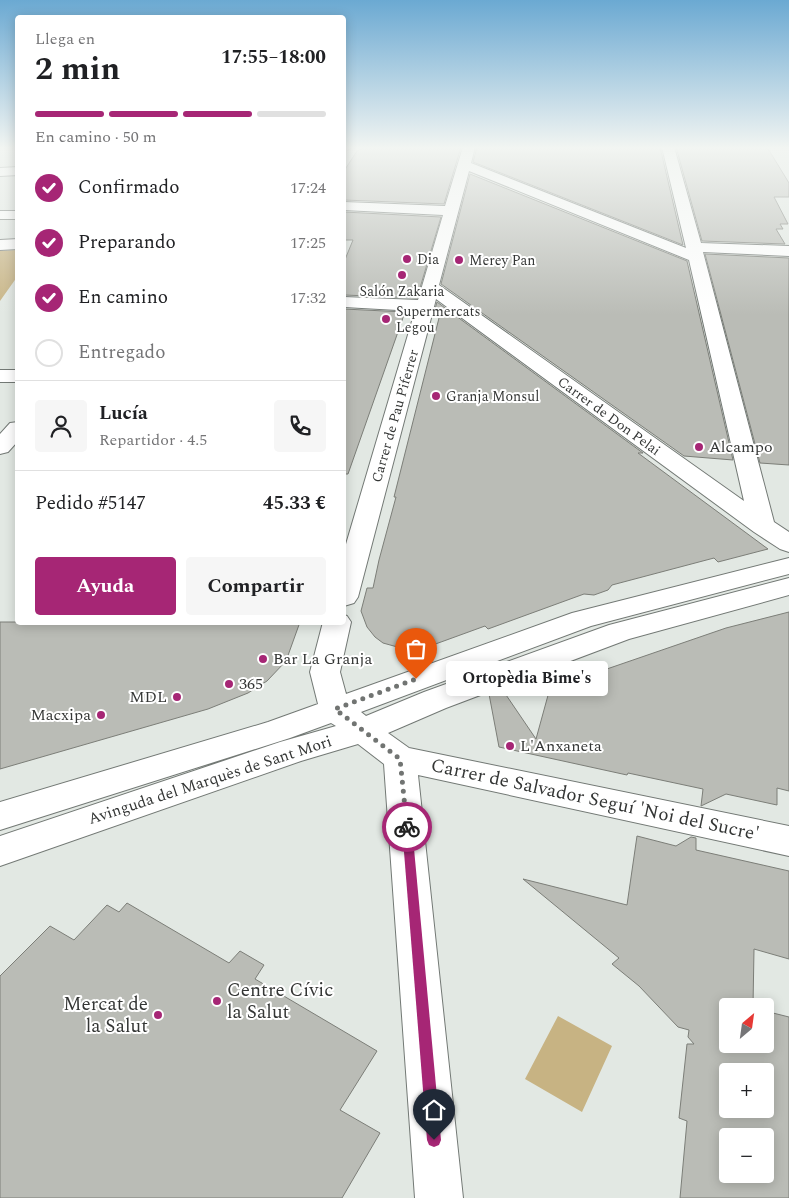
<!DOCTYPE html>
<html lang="es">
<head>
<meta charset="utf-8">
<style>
	:root { --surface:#fff; --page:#f6f6f6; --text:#202124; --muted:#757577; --line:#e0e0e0; --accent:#a62675 }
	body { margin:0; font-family:Spectral,serif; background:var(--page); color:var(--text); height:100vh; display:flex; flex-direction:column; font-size:19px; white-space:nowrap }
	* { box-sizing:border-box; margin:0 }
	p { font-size:16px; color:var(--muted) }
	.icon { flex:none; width:28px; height:28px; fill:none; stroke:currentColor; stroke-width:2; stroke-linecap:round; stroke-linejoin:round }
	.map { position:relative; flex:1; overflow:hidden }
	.drawer { position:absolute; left:15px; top:15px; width:331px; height:610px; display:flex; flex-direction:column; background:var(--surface); border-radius:5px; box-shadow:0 2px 12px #0003 }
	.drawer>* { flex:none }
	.needle { width:32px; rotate:29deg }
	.fabs { position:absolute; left:719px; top:998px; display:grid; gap:10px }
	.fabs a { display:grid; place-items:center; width:55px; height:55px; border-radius:5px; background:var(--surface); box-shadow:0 2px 12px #0003; font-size:25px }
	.pin { position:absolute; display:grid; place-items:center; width:42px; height:42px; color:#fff; margin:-51px -21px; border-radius:50% 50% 50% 0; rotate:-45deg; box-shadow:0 0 5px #0007 }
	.pin .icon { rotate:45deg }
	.courier { position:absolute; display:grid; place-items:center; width:50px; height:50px; margin:-25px; border:4px solid #a62675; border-radius:50%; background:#fff; color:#222; box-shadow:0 1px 6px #0007 }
	.bubble { position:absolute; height:35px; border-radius:5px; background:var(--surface); box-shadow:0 2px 12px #0003; font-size:16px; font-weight:700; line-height:35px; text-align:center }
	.summary em { font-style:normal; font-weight:700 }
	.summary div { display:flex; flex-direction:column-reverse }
	.summary { display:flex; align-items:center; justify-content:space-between; height:85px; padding:0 20px }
	h1 { font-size:32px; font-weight:700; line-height:38px }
	.bar { display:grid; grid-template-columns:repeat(4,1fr); gap:8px 5px; align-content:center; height:60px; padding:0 20px }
	.bar i { height:6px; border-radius:4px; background:var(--line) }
	.bar .selected { background:var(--accent) }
	.bar p { grid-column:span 4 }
	.line { display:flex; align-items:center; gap:12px; padding:0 20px; border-top:1px solid var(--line) }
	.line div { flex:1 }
	.round { display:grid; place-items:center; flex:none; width:52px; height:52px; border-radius:5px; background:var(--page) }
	ol { padding:0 20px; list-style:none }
	li { display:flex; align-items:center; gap:15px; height:55px }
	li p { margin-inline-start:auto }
	li .icon { padding:5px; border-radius:50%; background:var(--accent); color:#fff; stroke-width:4 }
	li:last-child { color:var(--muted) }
	li i { width:28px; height:28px; border:2px solid var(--line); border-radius:50% }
	.primary-button { display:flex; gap:10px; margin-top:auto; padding:10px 20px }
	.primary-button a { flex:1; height:58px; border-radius:5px; background:var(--accent); color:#fff; font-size:20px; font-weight:700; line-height:58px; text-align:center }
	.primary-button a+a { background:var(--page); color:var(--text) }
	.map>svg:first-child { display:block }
	.green { fill:#c7b383 }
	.building { fill:#babcb6; stroke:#7c7e78; fill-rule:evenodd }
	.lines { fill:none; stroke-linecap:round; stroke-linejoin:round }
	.minor-casing { stroke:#737975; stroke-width:2 }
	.minor { fill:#fff; fill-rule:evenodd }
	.route { fill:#a62675 }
	.done { stroke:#717472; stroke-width:5; stroke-dasharray:0 9 }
	.poi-dot { fill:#a62675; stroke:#fff; stroke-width:2 }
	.labels { text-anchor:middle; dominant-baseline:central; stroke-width:4; stroke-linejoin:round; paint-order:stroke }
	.far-poi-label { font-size:14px; fill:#343635; stroke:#fff; text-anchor:start }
	.far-street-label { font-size:14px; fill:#343635; stroke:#fff }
	.poi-label { font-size:16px; fill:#343635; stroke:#fff; text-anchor:start }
	.street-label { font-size:16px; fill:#343635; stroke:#fff }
	.near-street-label { font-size:19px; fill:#343635; stroke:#fff }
	.near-poi-label { font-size:19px; fill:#343635; stroke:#fff; text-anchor:start }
</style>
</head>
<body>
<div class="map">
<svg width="789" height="1198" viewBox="0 0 789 1198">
	<rect width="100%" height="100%" fill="#e2e8e3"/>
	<!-- green -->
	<path class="green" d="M17,250V277L0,301V251Z
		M558,1016L612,1046L582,1112L525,1079Z"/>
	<!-- building -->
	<path class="building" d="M364,147H461L444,204L344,200V171L357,151Z
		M477,147H660L683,245L473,162Z
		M676,147H767L789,183V197H774L788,224H780L783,229H776L785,244L702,241Z
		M470,174L687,261L733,460L684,456L441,284Z
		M344,212L441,217L417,298L344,295V262L353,240H344Z
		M705,254L789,258V465L760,463Z
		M437,302L643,453H638L768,549L718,562L714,558L612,585L608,590L594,595L584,594L488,629L485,626L430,646L416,648H401L383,643L375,637L367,627L361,611L367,588H373L379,560L396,497H394L441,310L435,309Z
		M344,309L405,312L348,474H344Z
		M789,612V791L777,788V805L726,794L701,806L703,789L628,773L627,775L499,747L489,694L502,689L536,739L550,688L561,684L563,679L572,681L726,628Z
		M0,622H300L286,661L267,681L248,693L208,709L0,769Z
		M637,836L676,846L691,837L696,838V850L789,871V959L754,949L753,1006H728V1044H765V1011L789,1017V1198H680L687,1121L679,1118L687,1044H694L688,1037L689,1030L678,1027L639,986L612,964L619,958L523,879L627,905ZM728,1071H765V1109H728ZM728,1136H765V1174H728Z
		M127,903L229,963L240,951L264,965L255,979L377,1051L340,1110L380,1133L342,1198H0V976L50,926L74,940L107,905L119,912Z"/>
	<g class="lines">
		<!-- minor casing -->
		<g class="minor-casing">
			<path id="minor" d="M344,147H352L344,152Z
				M463,147H475L471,163L686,248L662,147H674L701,243L789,246V256L703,252L774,522L789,532V552L780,549L754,532L436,299L358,597L354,603L344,606V551L415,311L344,307V297L418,300L443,215L344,210V202L445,206ZM469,171L689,260L744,501L439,285Z
				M18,167V175L0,176V168Z
				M0,211H18V219H0Z
				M18,239V249L0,250V240Z
				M0,370H18V382H0Z
				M18,422V441L8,452L0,454V434L10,423Z
				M789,558V574L591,626L361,712L366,716L424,692L609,625L789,578V595L629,639L446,708L388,733L409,748L789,826V856L418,775L463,1198H415L384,764L358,744L301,761L0,866V836L280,742L336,726L331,723L290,738L0,830V802L268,722L318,704L310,672L323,622H344V615L347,616L351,622L340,672L346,694L572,613Z"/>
		</g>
		<!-- minor -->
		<use href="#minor" class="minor"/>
	</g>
	<!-- sky -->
	<linearGradient id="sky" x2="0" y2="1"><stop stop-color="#6ba9d2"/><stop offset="0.47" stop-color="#f2f5f2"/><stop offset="1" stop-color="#f2f5f2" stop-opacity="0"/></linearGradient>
	<rect width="789" height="315" fill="url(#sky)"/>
	<!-- route -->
	<path class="route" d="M407,823L412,827L441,1140L439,1145L434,1147L429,1145L427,1140L402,827Z"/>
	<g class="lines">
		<!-- done -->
		<path class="done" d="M407,827L400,759L335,709L416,679"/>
	</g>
	<!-- markers -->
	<g class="poi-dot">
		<circle cx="407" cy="259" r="5"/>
		<circle cx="459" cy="260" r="5"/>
		<circle cx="402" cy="275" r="5"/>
		<circle cx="386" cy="319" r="5"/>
		<circle cx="436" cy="396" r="5"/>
		<circle cx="699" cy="447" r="5"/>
		<circle cx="263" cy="659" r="5"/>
		<circle cx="229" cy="684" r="5"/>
		<circle cx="177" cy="697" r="5"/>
		<circle cx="101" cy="715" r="5"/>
		<circle cx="510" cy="746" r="5"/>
		<circle cx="217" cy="1001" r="5"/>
		<circle cx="158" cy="1015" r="5"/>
	</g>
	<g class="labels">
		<!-- far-poi labels -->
		<g class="far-poi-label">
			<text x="417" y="259">Dia</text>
			<text x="469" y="260">Merey Pan</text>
			<text x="402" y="291" text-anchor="middle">Salón Zakaria</text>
			<text x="396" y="311">Supermercats<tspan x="396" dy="16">Legou</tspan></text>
			<text x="446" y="396">Granja Monsul</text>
		</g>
		<!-- far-street labels -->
		<g class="far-street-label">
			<text transform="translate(395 416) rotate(-74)">Carrer de Pau Piferrer</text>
			<text transform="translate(609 416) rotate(36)">Carrer de Don Pelai</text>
		</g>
		<!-- poi labels -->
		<g class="poi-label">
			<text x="709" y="447">Alcampo</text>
			<text x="273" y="659">Bar La Granja</text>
			<text x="239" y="684">365</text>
			<text x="167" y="697" text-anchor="end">MDL</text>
			<text x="91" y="715" text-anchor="end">Macxipa</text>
			<text x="520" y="746">L'Anxaneta</text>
		</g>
		<!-- street labels -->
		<g class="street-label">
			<text transform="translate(210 780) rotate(-18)">Avinguda del Marquès de Sant Mori</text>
		</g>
		<!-- near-street labels -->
		<g class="near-street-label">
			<text transform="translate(595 800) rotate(12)">Carrer de Salvador Seguí 'Noi del Sucre'</text>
		</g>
		<!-- near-poi labels -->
		<g class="near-poi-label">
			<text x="227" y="990">Centre Cívic<tspan x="227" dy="22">la Salut</tspan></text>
			<text x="148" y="1004" text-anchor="end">Mercat de<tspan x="148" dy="22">la Salut</tspan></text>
		</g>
	</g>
</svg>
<div class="fabs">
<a><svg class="needle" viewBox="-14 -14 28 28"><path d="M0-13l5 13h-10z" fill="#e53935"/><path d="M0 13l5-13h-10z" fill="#757577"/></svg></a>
<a>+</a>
<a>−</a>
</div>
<div class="pin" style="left:416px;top:679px;background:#ea580c"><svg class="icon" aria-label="bag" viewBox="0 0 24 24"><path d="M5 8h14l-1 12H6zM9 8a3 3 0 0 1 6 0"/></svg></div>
<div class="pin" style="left:434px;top:1140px;background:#1f2937"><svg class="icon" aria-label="home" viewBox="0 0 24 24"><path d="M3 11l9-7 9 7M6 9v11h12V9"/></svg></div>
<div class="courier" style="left:407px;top:827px"><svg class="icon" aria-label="bike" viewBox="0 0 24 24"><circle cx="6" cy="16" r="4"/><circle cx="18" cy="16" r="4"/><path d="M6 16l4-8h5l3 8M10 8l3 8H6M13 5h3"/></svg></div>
<div class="bubble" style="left:446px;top:661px;width:162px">Ortopèdia Bime's</div>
<section class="drawer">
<div class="summary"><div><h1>2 min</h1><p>Llega en</p></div><em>17:55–18:00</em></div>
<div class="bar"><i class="selected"></i><i class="selected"></i><i class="selected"></i><i></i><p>En camino · 50 m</p></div>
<ol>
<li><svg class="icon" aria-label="check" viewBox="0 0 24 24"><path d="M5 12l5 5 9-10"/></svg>Confirmado<p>17:24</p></li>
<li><svg class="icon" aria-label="check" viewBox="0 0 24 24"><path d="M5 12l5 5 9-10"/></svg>Preparando<p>17:25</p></li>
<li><svg class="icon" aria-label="check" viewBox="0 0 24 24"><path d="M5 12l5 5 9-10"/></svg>En camino<p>17:32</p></li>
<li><i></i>Entregado</li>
</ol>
<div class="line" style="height:90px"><a class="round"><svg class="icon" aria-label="person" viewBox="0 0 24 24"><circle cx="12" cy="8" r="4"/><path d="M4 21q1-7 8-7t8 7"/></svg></a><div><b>Lucía</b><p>Repartidor · 4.5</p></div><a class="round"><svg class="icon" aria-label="phone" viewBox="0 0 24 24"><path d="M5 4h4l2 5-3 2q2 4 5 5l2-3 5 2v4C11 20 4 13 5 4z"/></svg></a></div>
<div class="line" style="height:65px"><div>Pedido #5147</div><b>45.33 €</b></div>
<div class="primary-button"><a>Ayuda</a><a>Compartir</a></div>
</section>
</div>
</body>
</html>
